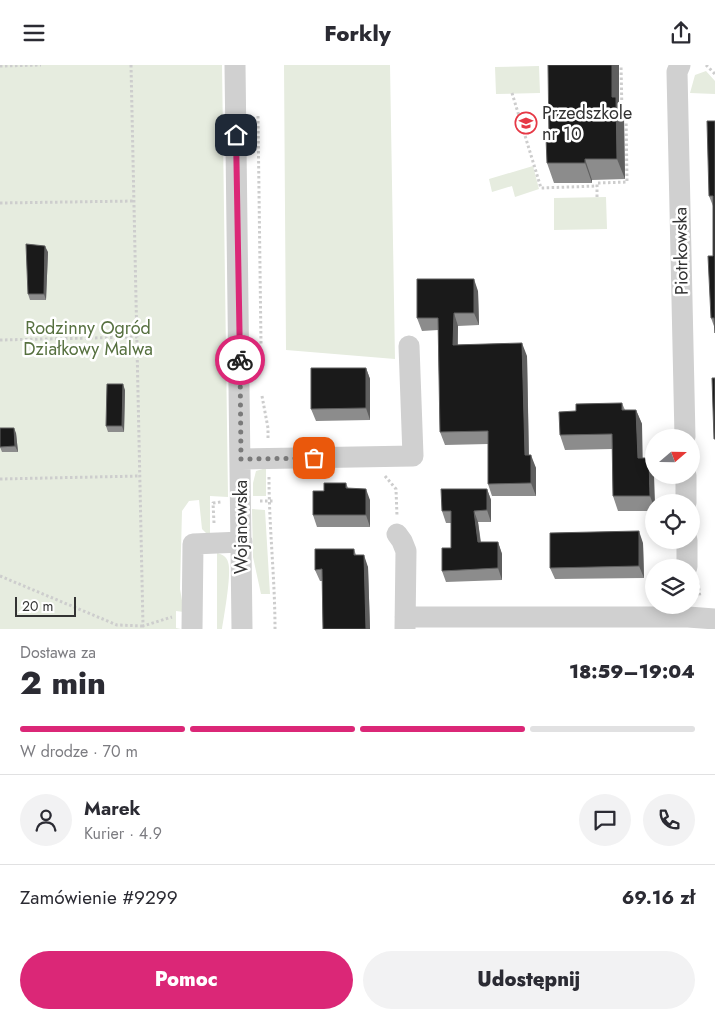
<!DOCTYPE html>
<html lang="pl">
<head>
<meta charset="utf-8">
<style>
	:root { --surface:#fff; --page:#f2f2f3; --text:#2b2b33; --muted:#7c7c81; --line:#e1e1e2; --accent:#db2777 }
	body { margin:0; font-family:Jost,sans-serif; background:var(--page); color:var(--text); height:100vh; display:flex; flex-direction:column; font-size:19px; white-space:nowrap }
	* { box-sizing:border-box; margin:0 }
	p { font-size:16px; color:var(--muted) }
	.icon { flex:none; width:28px; height:28px; fill:none; stroke:currentColor; stroke-width:2; stroke-linecap:round; stroke-linejoin:round }
	.map { position:relative; height:564px; overflow:hidden }
	.details { display:flex; flex-direction:column; background:var(--surface); flex:1 }
	.details>* { flex:none }
	.needle { width:32px; rotate:70deg }
	.buttons { position:absolute; left:645px; top:364px; display:grid; gap:10px }
	.buttons a { display:grid; place-items:center; width:55px; height:55px; border-radius:50%; background:var(--surface); box-shadow:0 2px 12px #0003; font-size:25px }
	.scale { position:absolute; left:15px; bottom:12px; width:61px; box-sizing:border-box; padding-left:5px; border:2px solid #333; border-top:0; font-size:14px; line-height:18px; white-space:nowrap; color:#333; -webkit-text-stroke:4px #fff; paint-order:stroke }
	.pin { position:absolute; display:grid; place-items:center; width:42px; height:42px; color:#fff; margin:-21px; border-radius:10px; box-shadow:0 2px 8px #0006 }
	.courier { position:absolute; display:grid; place-items:center; width:50px; height:50px; margin:-25px; border:4px solid #db2777; border-radius:50%; background:#fff; color:#222; box-shadow:0 1px 6px #0007 }
	.head em { font-style:normal; font-weight:800 }
	.head div { display:flex; flex-direction:column-reverse }
	.head { display:flex; align-items:center; justify-content:space-between; height:85px; padding:0 20px }
	h1 { font-size:32px; font-weight:800; line-height:38px }
	.bar { display:grid; grid-template-columns:repeat(4,1fr); gap:8px 5px; align-content:center; height:60px; padding:0 20px }
	.bar i { height:6px; border-radius:4px; background:var(--line) }
	.bar .on { background:var(--accent) }
	.bar p { grid-column:span 4 }
	.line { display:flex; align-items:center; gap:12px; padding:0 20px; border-top:1px solid var(--line) }
	.line div { flex:1 }
	.round { display:grid; place-items:center; flex:none; width:52px; height:52px; border-radius:26px; background:var(--page) }
	.button { display:flex; gap:10px; margin-top:auto; padding:10px 20px }
	.button a { flex:1; height:58px; border-radius:30px; background:var(--accent); color:#fff; font-size:20px; font-weight:800; line-height:58px; text-align:center }
	.button a+a { background:var(--page); color:var(--text) }
	header { display:flex; justify-content:space-between; align-items:center; height:65px; padding:0 20px; background:var(--surface); font-size:22px; font-weight:800 }
	.map>svg:first-child { display:block }
	.green { fill:#e6ecdf }
	.lines { fill:none; stroke-linecap:round; stroke-linejoin:round }
	.path { stroke:#cdcdcd; stroke-width:3; stroke-dasharray:2.5 2.5; stroke-linecap:butt }
	.minor { stroke:#d0d0d0; stroke-width:21 }
	.wall { fill:#8c8c8c }
	.shaded-wall { fill:#5f5f5f }
	.building { fill:#1a1a1a; stroke:#5f5f5f }
	.done { stroke:#7a7a7a; stroke-width:5; stroke-dasharray:0 9 }
	.route { stroke:#db2777; stroke-width:6 }
	.labels { text-anchor:middle; dominant-baseline:central; stroke-width:5; stroke-linejoin:round; paint-order:stroke }
	.poi-label { font-size:18px; fill:#333; stroke:#fff; text-anchor:start }
	.street-label { font-size:18px; fill:#333; stroke:#fff }
	.park-label { font-size:18px; fill:#56703f; stroke:#fff }
</style>
</head>
<body>
<header><svg class="icon" aria-label="menu" viewBox="0 0 24 24"><path d="M4 6h16M4 12h16M4 18h16"/></svg>Forkly<svg class="icon" aria-label="share" viewBox="0 0 24 24"><path d="M12 15V3M7 8l5-5 5 5M5 13v7h14v-7"/></svg></header>
<div class="map">
<svg width="715" height="564" viewBox="0 0 715 564">
	<rect width="100%" height="100%" fill="#fff"/>
	<!-- green -->
	<path class="green" d="M0,0H222L228,432L210,431V472L202,464L199,435L189,436L182,446L180,524L184,547L176,546V563L181,564H0Z
		M284,0H390L395,294L286,285Z
		M539,1L540,28L496,29L495,2Z
		M706,6L715,16V29L690,28L695,10Z
		M533,101L539,124L515,132L512,121L492,127L489,114Z
		M606,132L607,164L554,165V133Z
		M266,403V431H253V418L256,406Z
		M252,444L265,445L270,529H261L253,492Z
		M217,488C222,489 227,492 228,497C232,507 224,551 222,564H217Z"/>
	<g class="lines">
		<!-- path -->
		<path class="path" d="M131,0L143,561L172,552
			M706,0L715,9
			M0,1L41,0
			M512,28L541,123L597,121
			M258,51L261,279
			M597,132V118L627,117L626,50H622L621,0
			M0,138L134,136
			M0,275L137,272
			M262,331L268,363V374
			M385,411L396,424L397,451
			M269,412C269,463 275,513 275,564
			M0,414L140,411
			M260,436H275
			M214,458L213,438L221,437
			M0,511L117,560L143,561
			M698,518L700,532
			M691,526H698"/>
		<!-- minor -->
		<path class="minor" d="M235,0L242,564
			M680,0L677,7L685,372
			M241,394L413,391L409,281
			M686,410V438
			M397,469L402,476L406,486L405,564
			M687,475V502
			M405,552H688L715,554
			M192,564L193,479L242,477"/>
	</g>
	<!-- wall -->
	<path class="wall" d="M619,42L624,53L625,114L592,115V118H554L547,98L549,73Z
		M715,56V264L711,253L713,191V141L709,131Z
		M48,187L46,235H30L28,229Z
		M478,226L479,260L458,261V280L527,291L529,390L536,403V431H492L488,419V379L445,380L440,367L438,265L422,266L417,253Z
		M366,303L370,314V355L316,356L311,344Z
		M125,325L124,367H108L106,361Z
		M622,338L625,345H636L642,359V393L654,438V446H618L613,431L612,384L565,385L560,370Z
		M16,368L18,387H2L0,382Z
		M346,418L348,423L370,435V462H317L313,450L324,426Z
		M487,424L491,435V457H478L481,477H498L502,489V515L446,517L442,506L451,483V458H446L442,446Z
		M643,478L644,513L555,514L550,503Z
		M354,484L356,490L368,502L370,564H323L322,516H320L315,505Z"/>
	<!-- shaded-wall -->
	<path class="shaded-wall" d="M612,0H619V42L624,53L625,114L617,94L612,32Z
		M585,94L592,115V118L585,98Z
		M45,181L48,187L46,235L44,229Z
		M474,214L478,226L479,260L474,248Z
		M454,248L458,261L457,293L453,280Z
		M522,278L527,291L529,403L525,390Z
		M366,303L370,314V355L366,343Z
		M123,319L125,325L124,367L122,361Z
		M636,345L642,359L643,408L638,393Z
		M14,363L16,368L18,387L15,381Z
		M531,390L536,403V431L531,418Z
		M649,393L654,406V410L655,438H654V442L650,431Z
		M366,424L370,435V462L366,450Z
		M487,424L491,435V457L487,445Z
		M474,446L478,457L482,489L478,477Z
		M639,466L643,478L644,513L639,501Z
		M498,477L502,489V515L498,503Z
		M364,490L368,502L370,564H366Z"/>
	<!-- building -->
	<path class="building" d="M548,0H612V32H616L617,94H585V98H547L546,73H549Z
		M707,56H715V268L714,253H711L708,191H713V131H709Z
		M26,179L45,181L44,229H28Z
		M417,214H474V248H454L453,280L522,278L525,390H531V418L488,419V366L440,367L438,253H417Z
		M311,303H366V343L311,344Z
		M712,313H715V374H714Z
		M107,319H123L122,361H106Z
		M622,338V345H636L638,393H649L650,431H613L612,369L560,370L559,347L576,346V339Z
		M0,363H14L15,381L0,382Z
		M324,418H346V423L366,424V450H313V426H324Z
		M441,424H487V445L474,446L478,477H498V503L442,506V483H451V446H442Z
		M639,466V501L550,503V468Z
		M315,484H354V490H364L366,564H323L322,504L315,505Z"/>
	<g class="lines">
		<!-- done -->
		<path class="done" d="M240,295L241,394L314,393"/>
		<!-- route -->
		<path class="route" d="M236,70L240,295"/>
	</g>
	<!-- icons -->
	<defs>
		<g id="school-ring" transform="scale(1.125)"><circle r="9.5" fill="#fff" stroke="#e63946" stroke-width="1.5"/><path d="M0-5L7-2L0 1L-7-2ZM-4 1L0 2.5L4 1V4Q0 6-4 4Z" fill="#e63946"/></g>
	</defs>
	<g fill-rule="evenodd">
		<use href="#school-ring" x="526" y="58"/>
	</g>
	<g class="labels">
		<!-- poi labels -->
		<g class="poi-label">
			<text x="542" y="48">Przedszkole<tspan x="542" dy="21">nr 10</tspan></text>
		</g>
		<!-- street labels -->
		<g class="street-label">
			<text transform="translate(681 186) rotate(-91)">Piotrkowska</text>
			<text transform="translate(241 462) rotate(-90)">Wojanowska</text>
		</g>
		<!-- park labels -->
		<g class="park-label">
			<text x="88" y="263">Rodzinny Ogród<tspan x="88" dy="21">Działkowy Malwa</tspan></text>
		</g>
	</g>
</svg>
<div class="buttons">
<a><svg class="needle" viewBox="-14 -14 28 28"><path d="M0-13l5 13h-10z" fill="#e53935"/><path d="M0 13l5-13h-10z" fill="#7c7c81"/></svg></a>
<a><svg class="icon" aria-label="locate" viewBox="0 0 24 24"><circle cx="12" cy="12" r="6"/><path d="M12 2v4M12 18v4M2 12h4M18 12h4"/></svg></a>
<a><svg class="icon" aria-label="layers" viewBox="0 0 24 24"><path d="M12 4l9 5-9 5-9-5zM3 14l9 5 9-5"/></svg></a>
</div>
<div class="scale">20 m</div>
<div class="pin" style="left:314px;top:393px;background:#ea580c"><svg class="icon" aria-label="bag" viewBox="0 0 24 24"><path d="M5 8h14l-1 12H6zM9 8a3 3 0 0 1 6 0"/></svg></div>
<div class="pin" style="left:236px;top:70px;background:#1f2937"><svg class="icon" aria-label="home" viewBox="0 0 24 24"><path d="M3 11l9-7 9 7M6 9v11h12V9"/></svg></div>
<div class="courier" style="left:240px;top:295px"><svg class="icon" aria-label="bike" viewBox="0 0 24 24"><circle cx="6" cy="16" r="4"/><circle cx="18" cy="16" r="4"/><path d="M6 16l4-8h5l3 8M10 8l3 8H6M13 5h3"/></svg></div>
</div>
<section class="details">
<div class="head"><div><h1>2 min</h1><p>Dostawa za</p></div><em>18:59–19:04</em></div>
<div class="bar"><i class="on"></i><i class="on"></i><i class="on"></i><i></i><p>W drodze · 70 m</p></div>
<div class="line" style="height:90px"><a class="round"><svg class="icon" aria-label="person" viewBox="0 0 24 24"><circle cx="12" cy="8" r="4"/><path d="M4 21q1-7 8-7t8 7"/></svg></a><div><b>Marek</b><p>Kurier · 4.9</p></div><a class="round"><svg class="icon" aria-label="chat" viewBox="0 0 24 24"><path d="M4 5h16v11H9l-5 4z"/></svg></a><a class="round"><svg class="icon" aria-label="phone" viewBox="0 0 24 24"><path d="M5 4h4l2 5-3 2q2 4 5 5l2-3 5 2v4C11 20 4 13 5 4z"/></svg></a></div>
<div class="line" style="height:65px"><div>Zamówienie #9299</div><b>69.16 zł</b></div>
<div class="button"><a>Pomoc</a><a>Udostępnij</a></div>
</section>
</body>
</html>
